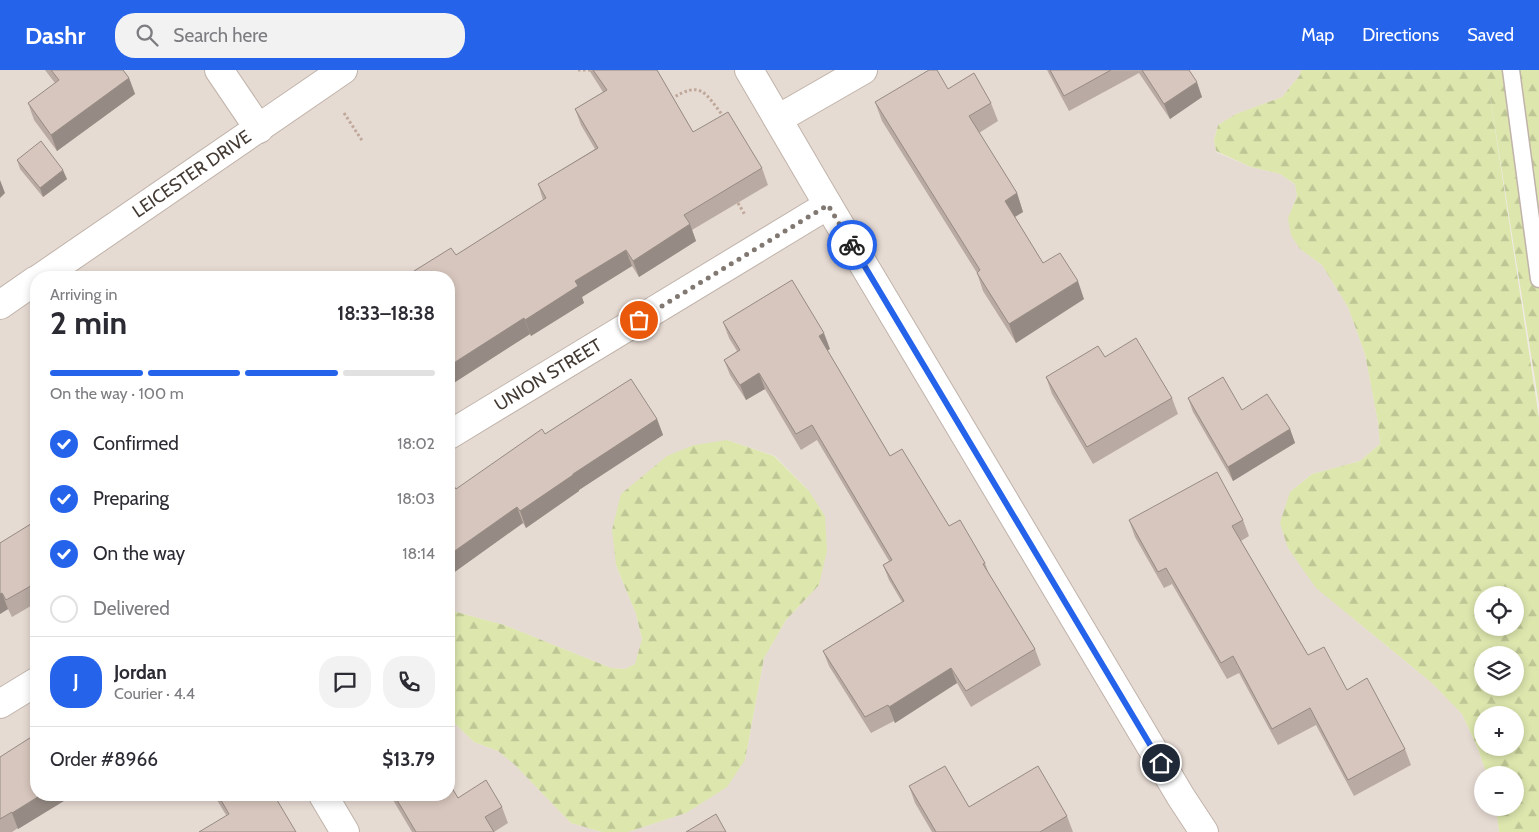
<!DOCTYPE html>
<html lang="en">
<head>
<meta charset="utf-8">
<style>
	:root { --surface:#fff; --page:#f2f2f3; --text:#2b2b33; --muted:#7c7c81; --line:#e1e1e2; --accent:#2563eb }
	body { margin:0; font-family:Cabin,sans-serif; background:var(--page); color:var(--text); height:100vh; display:flex; flex-direction:column; font-size:19px; white-space:nowrap }
	* { box-sizing:border-box; margin:0 }
	p { font-size:16px; color:var(--muted) }
	.icon { flex:none; width:28px; height:28px; fill:none; stroke:currentColor; stroke-width:2; stroke-linecap:round; stroke-linejoin:round }
	.map { position:relative; flex:1; overflow:hidden }
	.drawer { position:absolute; left:30px; top:201px; width:425px; height:530px; display:flex; flex-direction:column; background:var(--surface); border-radius:20px; box-shadow:0 2px 8px #0003 }
	.drawer>* { flex:none }
	.tools { position:absolute; left:1474px; top:516px; display:grid; gap:10px }
	.tools a { display:grid; place-items:center; width:50px; height:50px; border-radius:50%; background:var(--surface); box-shadow:0 2px 8px #0003; font-size:25px }
	.pin { position:absolute; display:grid; place-items:center; width:42px; height:42px; color:#fff; margin:-21px; border:2px solid #fff; border-radius:50%; box-shadow:0 1px 5px #0007 }
	.courier { position:absolute; display:grid; place-items:center; width:50px; height:50px; margin:-25px; border:4px solid #2563eb; border-radius:50%; background:#fff; color:#222; box-shadow:0 1px 6px #0007 }
	.summary em { font-style:normal; font-weight:700 }
	.summary div { display:flex; flex-direction:column-reverse }
	.summary { display:flex; align-items:center; justify-content:space-between; height:85px; padding:0 20px }
	h1 { font-size:32px; font-weight:700; line-height:38px }
	.bar { display:grid; grid-template-columns:repeat(4,1fr); gap:8px 5px; align-content:center; height:60px; padding:0 20px }
	.bar i { height:6px; border-radius:4px; background:var(--line) }
	.bar .active { background:var(--accent) }
	.bar p { grid-column:span 4 }
	.line { display:flex; align-items:center; gap:12px; padding:0 20px; border-top:1px solid var(--line) }
	.line div { flex:1 }
	.round { display:grid; place-items:center; flex:none; width:52px; height:52px; border-radius:20px; background:var(--page) }
	ol { padding:0 20px; list-style:none }
	li { display:flex; align-items:center; gap:15px; height:55px }
	li p { margin-inline-start:auto }
	li .icon { padding:5px; border-radius:50%; background:var(--accent); color:#fff; stroke-width:4 }
	li:last-child { color:var(--muted) }
	li i { width:28px; height:28px; border:2px solid var(--line); border-radius:50% }
	header { display:flex; align-items:center; gap:30px; box-sizing:border-box; height:70px; padding:0 25px; background:var(--accent); color:#fff }
	header strong { font-size:24px }
	nav { display:flex; gap:28px; margin-inline-start:auto; font-size:18px }
	.search { width:350px; height:45px; background:var(--page); display:flex; align-items:center; gap:12px; box-sizing:border-box; padding:0 18px; border-radius:20px; color:var(--muted); font-size:19px }
	.map>svg:first-child { display:block }
	.residential { fill:#e6dbd3 }
	.forest { fill:url(#forest-firs); fill-rule:evenodd }
	.lines { fill:none; stroke-linecap:round; stroke-linejoin:round }
	.service-casing { stroke:#c0b3aa; stroke-width:19 }
	.minor-casing { stroke:#c0b3aa; stroke-width:30 }
	.path { stroke:#bfa799; stroke-width:3; stroke-dasharray:2.5 2.5; stroke-linecap:butt }
	.service { stroke:#fff; stroke-width:16 }
	.minor { stroke:#fff; stroke-width:28 }
	.wall { fill:#b9aaa3 }
	.shaded-wall { fill:#968b84 }
	.building { fill:#d7c6bd; stroke:#968b84 }
	.done { stroke:#817872; stroke-width:5; stroke-dasharray:0 9 }
	.route { stroke:#2563eb; stroke-width:6 }
	.labels { text-anchor:middle; dominant-baseline:central; stroke-width:4; stroke-linejoin:round; paint-order:stroke }
	.street-label { font-size:18px; fill:#443a34; stroke:#fff }
</style>
</head>
<body>
<header>
<strong>Dashr</strong>
<div class="search"><svg class="icon" aria-label="search" viewBox="0 0 24 24"><circle cx="10" cy="10" r="6"/><path d="M15 15l6 6"/></svg>Search here</div>
<nav><a>Map</a><a>Directions</a><a>Saved</a></nav>
</header>
<div class="map">
<svg width="1539" height="762" viewBox="0 0 1539 762">
	<defs>
		<pattern id="forest-firs" width="22" height="20" patternUnits="userSpaceOnUse" patternTransform="scale(1.25)"><rect width="22" height="20" fill="#dce6ad"/><path d="M5 1l3.5 6h-7zM16 11l3.5 6h-7z" fill="#bec695"/></pattern>
	</defs>
	<rect width="100%" height="100%" fill="#f2eae5"/>
	<!-- residential -->
	<path class="residential" d="M0,0H1301L1300,5L1282,27L1236,44L1218,55L1214,70L1216,82L1251,97L1280,104L1295,114L1297,126L1288,148L1300,179L1322,195L1348,237L1365,284L1378,352L1380,374L1360,391L1312,404L1290,422L1349,545L1432,613L1462,644L1478,679L1487,705H1482V738H1496L1499,762H628L686,743L745,690L764,588L786,550L819,515L809,421L775,386L727,370L616,495L636,544L642,570L635,594L625,599L611,598L504,555L449,540V208H36V725H449V648L474,672L498,681L515,695L571,753L602,762H0Z"/>
	<!-- forest -->
	<path class="forest" d="M1301,0H1486L1539,348V762H1499L1496,738H1515V705H1487L1478,679L1462,644L1432,613L1316,518L1288,478L1280,453L1290,422L1312,404L1360,391L1380,374L1378,352L1365,284L1348,237L1322,195L1300,179L1291,165L1288,148L1297,126L1295,114L1280,104L1251,97L1216,81L1214,70L1218,55L1236,44L1282,27L1300,5ZM1482,525H1515V558H1482ZM1482,585H1515V618H1482ZM1482,645H1515V678H1482Z
		M1486,0H1539V335Z
		M727,370L774,386L809,421L825,446L827,481L819,515L786,550L764,588L745,690L727,717L686,743L628,762H602L571,753L515,695L498,681L474,672L449,648V540L504,555L611,598L625,599L635,594L642,569L636,544L616,495L612,460L621,424L667,386L694,375Z"/>
	<g class="lines">
		<!-- service casing -->
		<g class="service-casing">
			<path id="service" d="M1511,0L1539,209"/>
		</g>
		<!-- minor casing -->
		<g class="minor-casing">
			<g id="minor">
				<path d="M219,0L259,59"/>
				<path d="M749,0L828,135L1181,727L1204,762"/>
				<path d="M778,49L863,0"/>
				<path id="s1" d="M40,208L343,0"/>
				<path d="M0,235L36,210"/>
				<path id="s2" d="M449,365L828,135"/>
				<path d="M0,634L36,612"/>
				<path d="M323,725L345,762"/>
			</g>
		</g>
		<!-- path -->
		<path class="path" d="M578,0H590
			M671,29C702,10 704,22 724,47
			M344,43L363,72
			M738,133L745,145"/>
		<!-- service -->
		<use href="#service" class="service"/>
		<!-- minor -->
		<use href="#minor" class="minor"/>
	</g>
	<!-- wall -->
	<path class="wall" d="M45,0H123L129,8L135,24L57,81L34,50L28,33L55,13Z
		M589,0H657L693,62L762,98L768,115L692,160L696,171L639,207L632,196L582,227L584,233L531,266L530,264L449,316V208H416L414,201L456,185L543,130L538,114L595,79L581,55L575,39L603,22Z
		M1047,0H1189L1202,27L1170,49L1139,3L1069,41Z
		M948,19L991,33L998,51L979,63L1017,123L1023,142L1015,147L1043,193L1084,229L1016,273L983,221L977,203L882,51L875,32Z
		M17,90L67,109L43,127L20,99Z
		M723,252L830,279L827,280L890,386L949,456L985,493L989,504L1035,579L1041,595L971,637L957,613L895,653L894,651L871,663L829,596L823,581L902,532L889,510L883,495L889,491L817,370L801,380L765,319L746,330L730,305L724,290L737,281L729,268Z
		M1105,287L1172,328L1178,344L1093,394L1052,324L1046,307Z
		M1188,328L1242,340L1290,359L1295,373L1233,411L1193,342Z
		M657,349L663,365L579,420V421L526,458L523,453L449,506V416L456,419L545,364Z
		M1129,450H1243L1249,466L1241,471L1308,585L1347,620L1405,679L1411,695L1354,726L1316,655L1278,675L1239,603L1227,609L1172,514L1164,518L1135,467Z
		M36,455V533L12,547L8,539L0,544V473Z
		M0,687L72,726L18,759V758L12,762H0Z
		M909,716L969,737L1067,746L1073,762H932L915,733Z
		M214,725H274L226,745Z
		M390,725H449L502,737L508,753L494,762H412Z"/>
	<!-- shaded-wall -->
	<path class="shaded-wall" d="M129,8L135,24L57,81L51,65Z
		M1197,12L1202,27L1170,49L1164,34Z
		M63,100L67,109L43,127L40,118Z
		M0,110L5,123L0,128Z
		M1017,123L1023,142L1011,149L1005,131Z
		M690,154L696,171L639,207L633,191Z
		M626,180L632,196L582,227L584,233L531,266L525,250L575,211Z
		M1078,211L1084,229L1016,273L1009,254Z
		M524,248L530,264L449,316V296Z
		M824,263L830,279L824,282L819,266Z
		M759,303L765,319L746,330L740,315Z
		M657,349L663,365L579,420V421L526,458L520,441L573,404Z
		M1290,359L1295,373L1233,411L1228,397Z
		M517,437L523,453L449,506V485Z
		M2,523L8,539L0,544V524Z
		M951,598L957,613L895,653L889,637Z
		M41,725L72,726L18,759L12,743Z"/>
	<!-- building -->
	<path class="building" d="M51,0H123L129,8L51,65L28,33L59,10Z
		M593,0H657L693,62L728,42L762,98L684,145L690,154L633,191L626,180L575,211L578,216L525,250L524,248L449,296V208H418L414,201L451,178L456,185L546,128L538,114L598,78L575,39L607,20Z
		M929,0H937L948,19L974,3L991,33L969,46L1017,123L1005,131L1043,193L1060,183L1078,211L1009,254L977,203L980,200L875,32Z
		M1050,0H1111L1064,26Z
		M1142,0H1189L1197,12L1164,34Z
		M41,71L63,100L40,118L17,90Z
		M792,210L824,263L819,266L890,386L902,379L949,456L960,450L985,493L983,494L1035,579L966,621L951,598L889,637L888,635L865,647L823,581L904,531L883,495L892,490L812,355L796,364L759,303L740,315L724,290L740,280L723,252Z
		M1136,268L1172,328L1087,377L1046,307L1098,276L1105,287Z
		M1223,307L1242,340L1267,324L1290,359L1228,397L1188,328Z
		M631,309L657,349L573,404V405L520,441L517,437L449,485V416L452,413L456,419L542,359L545,364Z
		M1217,402L1243,450L1232,456L1308,585L1324,577L1347,620L1367,608L1405,679L1348,710L1310,638L1272,659L1233,586L1221,593L1166,498L1158,502L1129,450Z
		M34,452L36,455V513L6,530L2,523L0,524V473Z
		M36,664V725H41L12,743V742L0,749V687Z
		M945,696L969,737L1038,696L1067,746L1040,762H936L909,716Z
		M486,710L502,737L485,747L494,762H416L394,725H449V713L458,728Z
		M218,725H274L296,762H199L229,744Z
		M716,744L726,762H686Z"/>
	<g class="lines">
		<!-- done -->
		<path class="done" d="M639,250L828,135L852,175"/>
		<!-- route -->
		<path class="route" d="M852,175L1161,693"/>
	</g>
	<g class="labels">
		<!-- street labels -->
		<g class="street-label">
			<text stroke="none"><textPath href="#s1" startOffset="184">LEICESTER DRIVE</textPath></text>
			<text stroke="none"><textPath href="#s2" startOffset="116">UNION STREET</textPath></text>
		</g>
	</g>
</svg>
<div class="tools">
<a><svg class="icon" aria-label="locate" viewBox="0 0 24 24"><circle cx="12" cy="12" r="6"/><path d="M12 2v4M12 18v4M2 12h4M18 12h4"/></svg></a>
<a><svg class="icon" aria-label="layers" viewBox="0 0 24 24"><path d="M12 4l9 5-9 5-9-5zM3 14l9 5 9-5"/></svg></a>
<a>+</a>
<a>−</a>
</div>
<div class="pin" style="left:639px;top:250px;background:#ea580c"><svg class="icon" aria-label="bag" viewBox="0 0 24 24"><path d="M5 8h14l-1 12H6zM9 8a3 3 0 0 1 6 0"/></svg></div>
<div class="pin" style="left:1161px;top:693px;background:#1f2937"><svg class="icon" aria-label="home" viewBox="0 0 24 24"><path d="M3 11l9-7 9 7M6 9v11h12V9"/></svg></div>
<div class="courier" style="left:852px;top:175px"><svg class="icon" aria-label="bike" viewBox="0 0 24 24"><circle cx="6" cy="16" r="4"/><circle cx="18" cy="16" r="4"/><path d="M6 16l4-8h5l3 8M10 8l3 8H6M13 5h3"/></svg></div>
<section class="drawer">
<div class="summary"><div><h1>2 min</h1><p>Arriving in</p></div><em>18:33–18:38</em></div>
<div class="bar"><i class="active"></i><i class="active"></i><i class="active"></i><i></i><p>On the way · 100 m</p></div>
<ol>
<li><svg class="icon" aria-label="check" viewBox="0 0 24 24"><path d="M5 12l5 5 9-10"/></svg>Confirmed<p>18:02</p></li>
<li><svg class="icon" aria-label="check" viewBox="0 0 24 24"><path d="M5 12l5 5 9-10"/></svg>Preparing<p>18:03</p></li>
<li><svg class="icon" aria-label="check" viewBox="0 0 24 24"><path d="M5 12l5 5 9-10"/></svg>On the way<p>18:14</p></li>
<li><i></i>Delivered</li>
</ol>
<div class="line" style="height:90px"><b class="round" style="background:var(--accent);color:#fff">J</b><div><b>Jordan</b><p>Courier · 4.4</p></div><a class="round"><svg class="icon" aria-label="chat" viewBox="0 0 24 24"><path d="M4 5h16v11H9l-5 4z"/></svg></a><a class="round"><svg class="icon" aria-label="phone" viewBox="0 0 24 24"><path d="M5 4h4l2 5-3 2q2 4 5 5l2-3 5 2v4C11 20 4 13 5 4z"/></svg></a></div>
<div class="line" style="height:65px"><div>Order #8966</div><b>$13.79</b></div>
</section>
</div>
</body>
</html>
